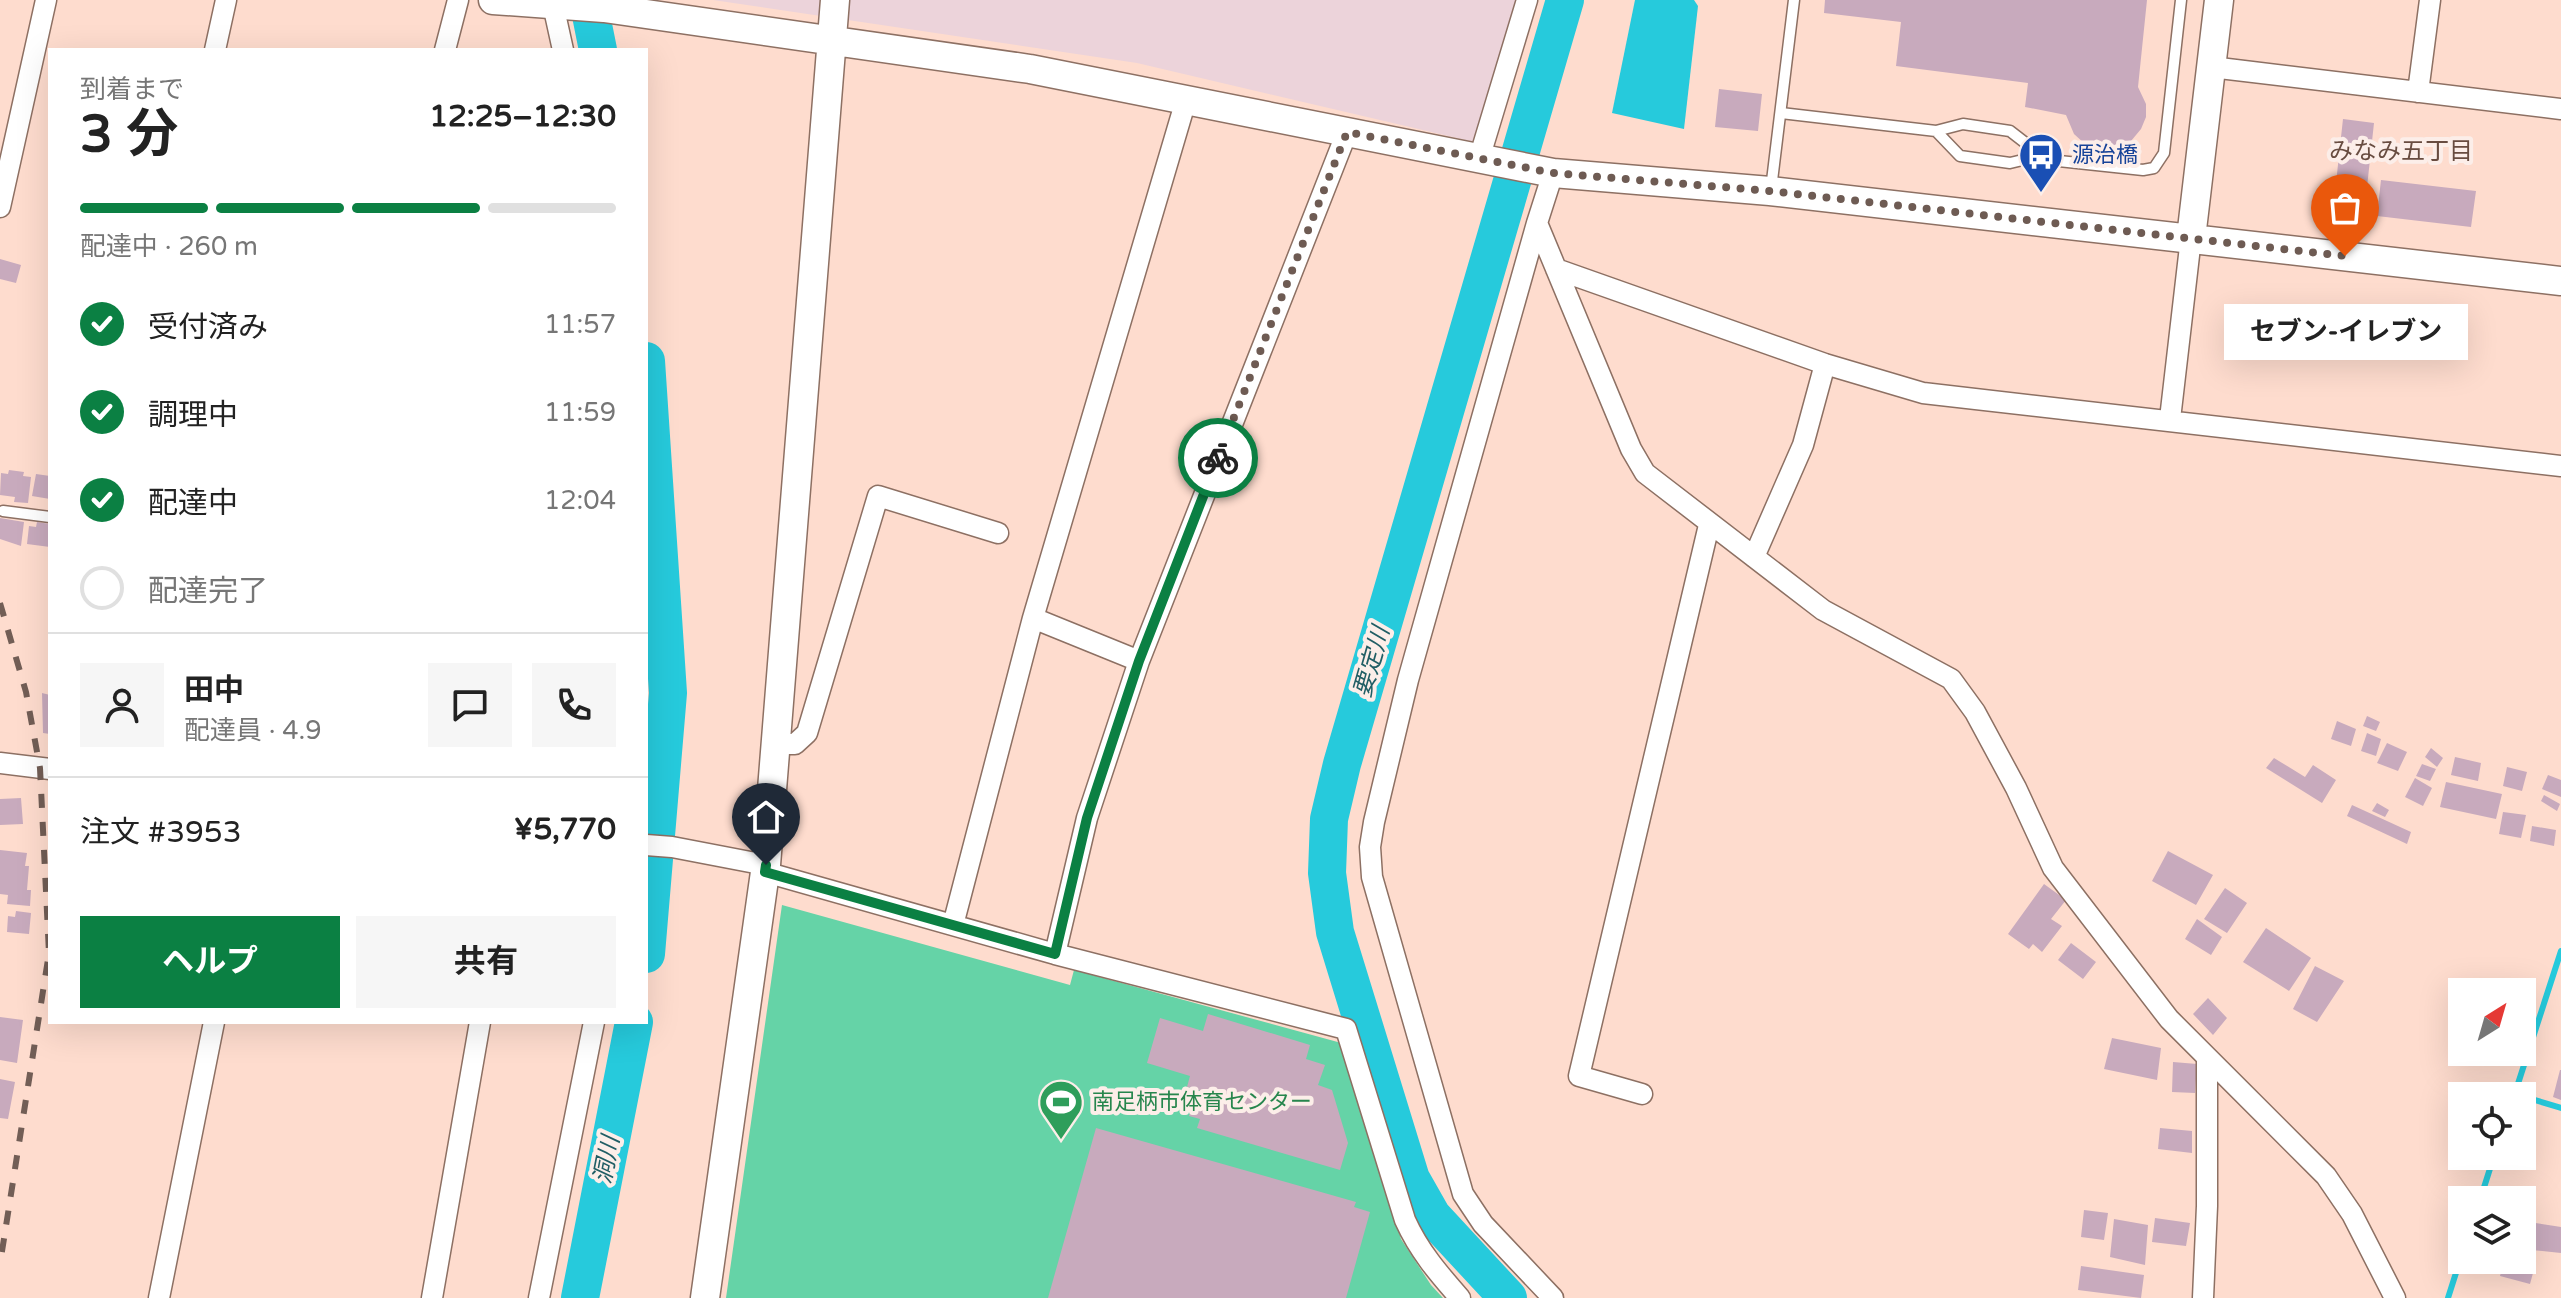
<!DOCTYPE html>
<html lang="ja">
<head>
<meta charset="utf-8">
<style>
	:root { --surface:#fff; --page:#f6f6f6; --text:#222; --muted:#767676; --line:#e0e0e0; --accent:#0b8043 }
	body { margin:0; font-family:"Varela Round","Noto Sans JP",sans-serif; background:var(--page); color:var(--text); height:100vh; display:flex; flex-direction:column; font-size:30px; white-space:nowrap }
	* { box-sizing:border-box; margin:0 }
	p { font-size:26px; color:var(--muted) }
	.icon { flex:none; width:44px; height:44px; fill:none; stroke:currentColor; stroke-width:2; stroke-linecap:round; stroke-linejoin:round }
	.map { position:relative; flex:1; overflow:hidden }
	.panel { position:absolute; left:48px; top:48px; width:600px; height:976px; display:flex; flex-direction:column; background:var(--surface); border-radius:0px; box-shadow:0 8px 32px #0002 }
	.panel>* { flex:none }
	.needle { width:52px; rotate:37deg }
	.tools { position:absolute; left:2448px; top:978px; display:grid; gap:16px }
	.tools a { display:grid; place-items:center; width:88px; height:88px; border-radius:0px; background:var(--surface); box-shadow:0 8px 32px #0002; font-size:40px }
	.pin { position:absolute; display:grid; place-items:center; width:68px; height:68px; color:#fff; margin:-82px -34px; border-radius:50% 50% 50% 0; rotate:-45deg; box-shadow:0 0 8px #0007 }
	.pin .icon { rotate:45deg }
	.courier { position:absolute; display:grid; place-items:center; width:80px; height:80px; margin:-40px; border:6px solid #0b8043; border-radius:50%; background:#fff; color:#222; box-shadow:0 2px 10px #0007 }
	.bubble { position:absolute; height:56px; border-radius:0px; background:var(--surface); box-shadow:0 8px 32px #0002; font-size:26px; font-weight:700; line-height:56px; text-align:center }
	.headline em { font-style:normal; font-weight:700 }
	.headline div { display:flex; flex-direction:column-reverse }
	.headline { display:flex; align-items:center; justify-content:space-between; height:136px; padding:0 32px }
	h1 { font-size:52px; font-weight:700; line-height:60px }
	.bar { display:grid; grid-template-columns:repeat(4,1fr); gap:12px 8px; align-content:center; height:96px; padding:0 32px }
	.bar i { height:10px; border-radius:6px; background:var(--line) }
	.bar .selected { background:var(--accent) }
	.bar p { grid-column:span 4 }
	.line { display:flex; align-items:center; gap:20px; padding:0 32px; border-top:2px solid var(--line) }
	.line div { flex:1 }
	.round { display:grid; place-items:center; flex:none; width:84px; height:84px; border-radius:0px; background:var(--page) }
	ol { padding:0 32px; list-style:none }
	li { display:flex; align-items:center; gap:24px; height:88px }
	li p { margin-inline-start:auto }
	li .icon { padding:8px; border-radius:50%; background:var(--accent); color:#fff; stroke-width:4 }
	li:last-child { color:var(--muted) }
	li i { width:44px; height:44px; border:4px solid var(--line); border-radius:50% }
	.primary-button { display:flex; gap:16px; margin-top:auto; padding:16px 32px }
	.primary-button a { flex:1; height:92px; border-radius:0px; background:var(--accent); color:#fff; font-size:32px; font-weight:700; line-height:92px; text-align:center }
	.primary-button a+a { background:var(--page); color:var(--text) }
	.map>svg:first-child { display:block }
	.industrial { fill:#ecd3da }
	.green { fill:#65d3a7 }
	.water { fill:#26cadc }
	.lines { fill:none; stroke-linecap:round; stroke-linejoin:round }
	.stream { stroke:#26cadc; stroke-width:6 }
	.river { stroke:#26cadc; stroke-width:38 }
	.building { fill:#c8aabd }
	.lane-casing { stroke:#8d7063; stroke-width:13 }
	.street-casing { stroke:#8d7063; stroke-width:23 }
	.secondary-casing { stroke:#8d7063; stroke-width:31 }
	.lane { stroke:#fff; stroke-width:10 }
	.street { stroke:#fff; stroke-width:20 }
	.secondary { stroke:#fff; stroke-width:28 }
	.rail { stroke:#725e56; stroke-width:6; stroke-dasharray:14 14; stroke-linecap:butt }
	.done { stroke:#6e5b53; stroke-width:8; stroke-dasharray:0 14.4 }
	.route { stroke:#0b8043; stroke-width:10 }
	.labels { text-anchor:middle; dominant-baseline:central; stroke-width:8; stroke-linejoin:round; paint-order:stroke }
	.transit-label { font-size:22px; fill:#164399; stroke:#fceee9; text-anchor:start }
	.leisure-label { font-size:22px; fill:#27864d; stroke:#fceee9; text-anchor:start }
	.neighbourhood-label { font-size:24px; fill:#684c40; stroke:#fceee9 }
	.water-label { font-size:24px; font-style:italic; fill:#215e65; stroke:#fceee9 }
</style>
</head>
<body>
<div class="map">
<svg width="2561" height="1298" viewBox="0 0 2561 1298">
	<rect width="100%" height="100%" fill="#fedcce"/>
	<!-- industrial -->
	<path class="industrial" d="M713,0H1516L1474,142L1137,63Z"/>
	<!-- green -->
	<path class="green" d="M782,905L1070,985L1074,970L1345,1044L1401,1239L1431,1285L1443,1298H726Z"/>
	<!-- water -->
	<path class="water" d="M1635,0H1694L1698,6L1684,129L1612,113Z"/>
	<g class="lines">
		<!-- stream -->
		<path class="stream" d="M2515,1094L2561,1108
			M2514,1096L2561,951
			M2480,1200L2494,1156
			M2448,1298L2462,1254"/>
		<!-- river -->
		<path class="river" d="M588,0L598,50
			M646,361L668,693L646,954
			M580,1298L634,1022
			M1508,1298L1432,1216L1411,1179L1335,932L1327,873L1329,819L1342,764L1565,0"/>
	</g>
	<!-- building -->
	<path class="building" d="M1825,0H2147L2138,87L2146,104V117L2141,129L2131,141L2116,150H2101L2085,144L2074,134L2066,115L2025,107L2028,83L1896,66L1901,22L1824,13Z
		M1719,89L1762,94L1758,131L1715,127Z
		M2343,119L2374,123L2367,187L2336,183Z
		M2381,180L2476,191L2471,227L2377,216Z
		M0,259L21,265L16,283L0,279Z
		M9,470L24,472L23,476L31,477L28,503L14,502L15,497L0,495L1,473L8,474Z
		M36,474L50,476V499L32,496Z
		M0,518L24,522L21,546L0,539Z
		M37,522L50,524V547L27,544L29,526L36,527Z
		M42,693L50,695V734L43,733Z
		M2367,716L2380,722L2376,731L2363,726Z
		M2337,721L2356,729L2351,746L2331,739Z
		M2367,733L2381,739L2376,756L2361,751Z
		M2387,743L2407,752L2398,771L2377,763Z
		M2431,748L2443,758L2437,767L2425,757Z
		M2455,757L2481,763L2478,781L2451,775Z
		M2274,758L2305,777L2313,765L2336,780L2322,803L2266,768Z
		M2422,764L2436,769L2430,781L2416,776Z
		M2507,767L2527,772L2522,791L2503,786Z
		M2548,775L2561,780V797L2542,789Z
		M2415,778L2432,788L2423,806L2405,797Z
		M2446,782L2502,794L2496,819L2440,807Z
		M2544,795L2560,804L2557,811L2541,801Z
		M21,798L23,824L0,825V799Z
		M2377,803L2389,810L2385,817L2372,811Z
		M2352,805L2411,832L2407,844L2347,816Z
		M2503,812L2526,815L2521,838L2499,834Z
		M2532,826L2556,830L2554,846L2530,841Z
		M0,850L27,853L25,866H29L27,890H31L30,906L7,904L8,895L0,894Z
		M2168,851L2213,875L2196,905L2152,881Z
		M2044,884L2066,900L2051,919L2062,926L2042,952L2033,944L2029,949L2008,934Z
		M2225,888L2247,903L2227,933L2204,919Z
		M16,911L31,913L29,934L7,932L8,916L15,917Z
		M2197,919L2222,937L2211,955L2185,939Z
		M2266,928L2311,958L2289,991L2243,962Z
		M2071,943L2096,962L2083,979L2058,960Z
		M2315,966L2344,981L2317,1022L2293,1009Z
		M2208,998L2227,1018L2213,1035L2193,1014Z
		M1208,1014L1310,1045L1306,1059L1325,1065L1318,1085L1332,1090L1348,1143L1340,1170L1197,1128L1200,1119L1189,1116L1195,1096L1200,1098L1201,1091L1187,1087L1190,1076L1147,1063L1160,1018L1203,1031Z
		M0,1017L23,1020L17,1063L0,1060Z
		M2112,1038L2161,1048L2157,1080L2104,1069Z
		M2173,1062L2197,1064L2195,1093L2172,1092Z
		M2560,1070H2561V1100L2553,1097Z
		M0,1079L15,1082L8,1119L0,1118Z
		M1096,1128L1356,1202L1354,1207L1370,1212L1346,1298H1048Z
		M2160,1128L2192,1131V1153L2158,1149Z
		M2084,1210L2108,1213L2104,1240L2081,1237Z
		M2155,1218L2190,1223L2186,1246L2152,1242Z
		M2114,1219L2148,1225L2145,1265L2110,1257Z
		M2523,1221L2561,1227V1253L2522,1249Z
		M2522,1258L2536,1262L2530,1284L2500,1276L2504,1260H2522Z
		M2081,1266L2144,1275L2141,1298L2078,1290Z"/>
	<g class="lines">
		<!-- lane casing -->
		<g class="lane-casing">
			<path id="lane" d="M1781,113L1936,131L1960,156L2010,163L2031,158L2143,170L2154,168L2164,153L2181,0
				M1936,131L1963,124L2010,131L2032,148L2031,158
				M1771,189L1794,0
				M3,511L50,517"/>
		</g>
		<!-- street casing -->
		<g class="street-casing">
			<path id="street" d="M552,0L563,50
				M215,50L226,0
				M445,50L458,0
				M2211,67L2561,109
				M2418,92L2430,0
				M1479,159L1527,0
				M1553,173L1537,223L1631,449L1645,473L1823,610L1951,679L1975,712L2016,788L2053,868L2169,1019L2326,1176L2352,1214L2395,1298
				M0,207L46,0
				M1537,223L1408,680L1374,822L1370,847L1372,877L1463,1194L1483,1224L1553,1298
				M1556,269L1825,364L1923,393L2561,466
				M2170,419L2191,238
				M1754,557L1803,445L1825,364
				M1033,618L1139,661
				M777,744H795L807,733L878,496L998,533
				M0,763L50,769
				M646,845L672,847L766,865
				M765,872L1055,954L1346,1029L1405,1220C1419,1251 1438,1273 1460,1298
				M953,925L1033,618L1186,100
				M1055,954L1087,818L1139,661L1347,132
				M1642,1094L1579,1076L1709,525
				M159,1298L214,1022
				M432,1298L480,1022
				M539,1298L594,1022
				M2203,1298L2207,1206V1059"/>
		</g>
		<!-- secondary casing -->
		<g class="secondary-casing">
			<path id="secondary" d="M493,0L604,8L1030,69L1553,173L1770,191L2561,281
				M2191,238L2219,0
				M705,1298L766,865L835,0"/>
		</g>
		<!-- lane -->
		<use href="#lane" class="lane"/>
		<!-- street -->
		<use href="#street" class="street"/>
		<!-- secondary -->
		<use href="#secondary" class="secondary"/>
		<!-- rail -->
		<path class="rail" d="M0,603L26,692L40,768L49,953L0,1264"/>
	</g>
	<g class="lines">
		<!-- done -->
		<path class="done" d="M1218,458L1347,132L1553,173L1770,191L2345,256"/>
		<!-- route -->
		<path class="route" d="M766,865L765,872L1055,954L1087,818L1139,661L1218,458"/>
	</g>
	<!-- icons -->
	<defs>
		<g id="bus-pin" transform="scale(2.3)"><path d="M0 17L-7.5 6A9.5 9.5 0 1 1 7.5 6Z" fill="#1a4fb4" stroke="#fceee9"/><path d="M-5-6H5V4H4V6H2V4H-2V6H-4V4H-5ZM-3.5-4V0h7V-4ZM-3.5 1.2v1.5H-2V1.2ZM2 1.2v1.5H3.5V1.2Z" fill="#fff"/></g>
		<g id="stadium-pin" transform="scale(2.3)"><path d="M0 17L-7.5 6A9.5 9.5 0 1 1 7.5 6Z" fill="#2e9e5b" stroke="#fceee9"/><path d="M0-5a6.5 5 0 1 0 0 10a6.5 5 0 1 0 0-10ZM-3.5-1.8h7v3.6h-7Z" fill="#fff"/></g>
	</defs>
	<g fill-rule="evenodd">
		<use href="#bus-pin" x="2041" y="155"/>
		<use href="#stadium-pin" x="1061" y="1102"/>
	</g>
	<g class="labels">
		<!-- transit labels -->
		<g class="transit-label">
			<text x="2072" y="155">源治橋</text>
		</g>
		<!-- leisure labels -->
		<g class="leisure-label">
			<text x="1092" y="1102">南足柄市体育センター</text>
		</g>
		<!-- neighbourhood labels -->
		<g class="neighbourhood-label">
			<text x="2401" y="151">みなみ五丁目</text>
		</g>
		<!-- water labels -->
		<g class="water-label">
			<text transform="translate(1372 662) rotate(-74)">要定川</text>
			<text transform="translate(607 1160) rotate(-79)">洞川</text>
		</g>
	</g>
</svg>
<div class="tools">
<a><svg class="needle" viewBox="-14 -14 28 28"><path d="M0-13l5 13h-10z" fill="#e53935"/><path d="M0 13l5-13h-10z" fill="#767676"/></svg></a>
<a><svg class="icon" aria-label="locate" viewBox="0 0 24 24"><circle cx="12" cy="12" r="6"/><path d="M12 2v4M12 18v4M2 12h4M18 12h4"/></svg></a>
<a><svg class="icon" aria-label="layers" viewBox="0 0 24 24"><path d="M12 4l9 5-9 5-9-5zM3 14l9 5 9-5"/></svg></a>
</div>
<div class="pin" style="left:2345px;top:256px;background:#ea580c"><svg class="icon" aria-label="bag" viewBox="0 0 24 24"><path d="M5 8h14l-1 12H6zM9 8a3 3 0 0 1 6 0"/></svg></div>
<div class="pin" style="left:766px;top:865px;background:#1f2937"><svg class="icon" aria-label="home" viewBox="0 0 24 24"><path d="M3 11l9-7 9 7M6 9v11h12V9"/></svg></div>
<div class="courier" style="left:1218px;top:458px"><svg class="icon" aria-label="bike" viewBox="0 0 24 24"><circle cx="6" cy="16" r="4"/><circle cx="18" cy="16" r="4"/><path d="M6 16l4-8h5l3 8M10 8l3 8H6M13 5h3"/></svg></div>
<div class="bubble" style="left:2224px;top:304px;width:244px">セブン-イレブン</div>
<section class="panel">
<div class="headline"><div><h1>3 分</h1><p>到着まで</p></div><em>12:25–12:30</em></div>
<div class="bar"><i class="selected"></i><i class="selected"></i><i class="selected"></i><i></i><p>配達中 · 260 m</p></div>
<ol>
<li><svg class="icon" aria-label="check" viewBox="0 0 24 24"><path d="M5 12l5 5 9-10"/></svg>受付済み<p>11:57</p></li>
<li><svg class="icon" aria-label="check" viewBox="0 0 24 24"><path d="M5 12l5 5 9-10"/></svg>調理中<p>11:59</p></li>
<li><svg class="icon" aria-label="check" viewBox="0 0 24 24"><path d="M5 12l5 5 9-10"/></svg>配達中<p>12:04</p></li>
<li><i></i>配達完了</li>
</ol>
<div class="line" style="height:144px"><a class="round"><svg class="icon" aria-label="person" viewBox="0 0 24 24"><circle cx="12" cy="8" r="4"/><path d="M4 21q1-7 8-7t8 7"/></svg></a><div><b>田中</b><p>配達員 · 4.9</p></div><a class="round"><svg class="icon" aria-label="chat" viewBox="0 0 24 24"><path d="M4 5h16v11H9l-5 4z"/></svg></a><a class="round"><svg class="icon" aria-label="phone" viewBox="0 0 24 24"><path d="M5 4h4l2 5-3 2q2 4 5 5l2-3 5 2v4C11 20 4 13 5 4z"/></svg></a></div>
<div class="line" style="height:104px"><div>注文 #3953</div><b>¥5,770</b></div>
<div class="primary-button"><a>ヘルプ</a><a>共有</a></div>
</section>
</div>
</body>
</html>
